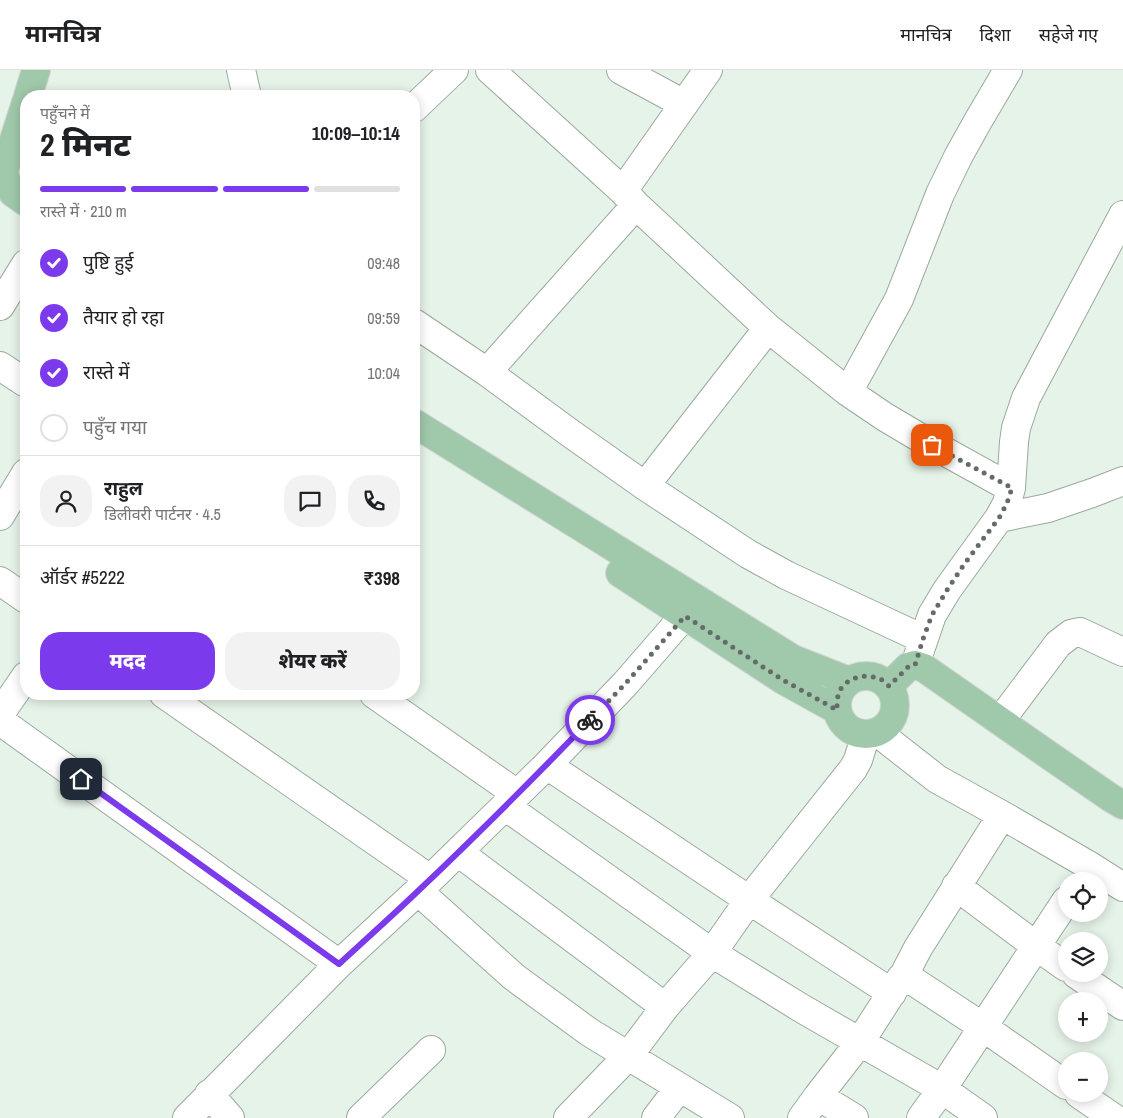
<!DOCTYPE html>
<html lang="hi">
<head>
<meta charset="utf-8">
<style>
	:root { --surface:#fff; --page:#f2f2f2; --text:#202124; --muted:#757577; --line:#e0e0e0; --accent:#7c3aed }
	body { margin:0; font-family:"Archivo Narrow","Noto Sans Devanagari",sans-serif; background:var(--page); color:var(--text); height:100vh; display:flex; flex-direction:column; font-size:19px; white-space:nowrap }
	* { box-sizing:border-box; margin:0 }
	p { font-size:16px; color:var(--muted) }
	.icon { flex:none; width:28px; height:28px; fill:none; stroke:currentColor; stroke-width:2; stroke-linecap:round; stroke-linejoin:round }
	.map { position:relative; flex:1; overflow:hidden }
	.sheet { position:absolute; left:20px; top:20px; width:400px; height:610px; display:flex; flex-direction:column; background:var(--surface); border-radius:20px; box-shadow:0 2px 12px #0003 }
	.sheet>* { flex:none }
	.buttons { position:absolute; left:1058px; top:802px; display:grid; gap:10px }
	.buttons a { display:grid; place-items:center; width:50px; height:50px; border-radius:50%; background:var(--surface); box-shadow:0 2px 12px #0003; font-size:25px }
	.pin { position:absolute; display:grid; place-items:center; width:42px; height:42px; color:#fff; margin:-21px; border-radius:10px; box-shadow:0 2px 8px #0006 }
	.courier { position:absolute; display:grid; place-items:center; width:50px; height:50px; margin:-25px; border:4px solid #7c3aed; border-radius:50%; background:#fff; color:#222; box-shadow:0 1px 6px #0007 }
	.head em { font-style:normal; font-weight:800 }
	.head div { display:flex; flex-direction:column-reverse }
	.head { display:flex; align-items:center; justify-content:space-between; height:85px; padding:0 20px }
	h1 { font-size:32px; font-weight:800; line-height:38px }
	.bar { display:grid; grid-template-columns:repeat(4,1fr); gap:8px 5px; align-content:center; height:60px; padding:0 20px }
	.bar i { height:6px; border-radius:4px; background:var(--line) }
	.bar .on { background:var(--accent) }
	.bar p { grid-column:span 4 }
	.line { display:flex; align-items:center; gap:12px; padding:0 20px; border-top:1px solid var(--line) }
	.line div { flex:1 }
	.round { display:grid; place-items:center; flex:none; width:52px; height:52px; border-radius:20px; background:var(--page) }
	ol { padding:0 20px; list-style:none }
	li { display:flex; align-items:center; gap:15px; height:55px }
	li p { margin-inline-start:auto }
	li .icon { padding:5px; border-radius:50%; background:var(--accent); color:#fff; stroke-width:4 }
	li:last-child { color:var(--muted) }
	li i { width:28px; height:28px; border:2px solid var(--line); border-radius:50% }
	.button { display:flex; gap:10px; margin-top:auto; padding:10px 20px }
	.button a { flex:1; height:58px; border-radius:20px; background:var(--accent); color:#fff; font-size:20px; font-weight:800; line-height:58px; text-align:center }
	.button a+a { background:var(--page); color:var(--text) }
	header { display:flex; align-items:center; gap:30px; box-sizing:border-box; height:70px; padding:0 25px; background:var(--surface); border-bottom:1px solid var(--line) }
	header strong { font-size:24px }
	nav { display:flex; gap:28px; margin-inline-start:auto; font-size:18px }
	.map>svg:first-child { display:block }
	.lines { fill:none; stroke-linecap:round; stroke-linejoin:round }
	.minor-casing { stroke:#9ca89e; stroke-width:30 }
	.major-casing { stroke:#d2d3d3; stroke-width:30 }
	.minor { stroke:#fff; stroke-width:28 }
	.major { stroke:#a0c9ab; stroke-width:28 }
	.done { stroke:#656c67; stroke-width:5; stroke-dasharray:0 9 }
	.route { stroke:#7c3aed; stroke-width:6 }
</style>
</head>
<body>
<header>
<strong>मानचित्र</strong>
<nav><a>मानचित्र</a><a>दिशा</a><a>सहेजे गए</a></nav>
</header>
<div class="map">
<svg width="1123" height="1048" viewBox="0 0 1123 1048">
	<rect width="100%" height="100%" fill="#e6f3e8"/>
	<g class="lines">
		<!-- minor casing -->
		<g class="minor-casing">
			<path id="minor" d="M241,0L247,26
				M490,0L623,121L636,135L768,258L848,322L885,347L917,366L1011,418
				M621,0L684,34
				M414,38L454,0
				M623,121L708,0
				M0,236L26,194
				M414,253L487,302L570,363L645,416L748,484L786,505L923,569
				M0,296L26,313
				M487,302L636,135
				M848,322L899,229L940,124L959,85L978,51L1008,0
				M645,416L768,258
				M0,446L26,403
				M999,448L1048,438L1092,423L1123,411
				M0,511L26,529
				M918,586L932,545L947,520L999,448L1007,433L1011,418L1014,372L1016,358L1026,328L1123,145
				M164,624L430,809
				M374,624L517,724
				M0,644L26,606
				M0,651L339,894
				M1000,651L1058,574L1071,564L1080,562L1123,582
				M877,662L937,709L1002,745L1090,796L1123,817
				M547,695L749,830L892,923
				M505,736L712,883L801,938L942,1019L983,1048
				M1002,745L918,878L904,905L983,957L1066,1015
				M458,782L665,937
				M956,816L1036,876L1066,897
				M418,821L514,907L589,962L730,1048
				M1076,904L1123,936
				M209,1024L230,1048
				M1079,1024L1114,1048
				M818,1026L854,1048
				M187,1048L339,894L418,821L547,695L625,614L698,530
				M361,1048L431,980
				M568,1048L629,985L665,937L712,883L749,830L853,699L858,690L866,664
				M656,1048L679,1018
				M802,1048L818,1026L860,972L901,908
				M921,1048L942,1019L1066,831"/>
		</g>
		<!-- major casing -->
		<g class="major-casing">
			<path id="major" d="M28,26L36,0
				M26,32L3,104L13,123L26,132
				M414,353L793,589L849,611
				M620,503L783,610L837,640
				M837 635a29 29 0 1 1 58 0a29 29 0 1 1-58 0Z
				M889,616L908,597L915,595L924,598L1050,686L1111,728L1123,735"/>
		</g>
		<!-- minor -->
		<use href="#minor" class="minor"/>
		<!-- major -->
		<use href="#major" class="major"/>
	</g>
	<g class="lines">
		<!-- done -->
		<path class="done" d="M590,650L625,614L685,546L783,610L837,640C837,633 837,626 840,620C848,607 866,603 880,609C883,610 886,614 889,616L908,597L915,595L923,569L932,545L947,520L965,493L999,448L1007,433L1012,418L932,375"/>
		<!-- route -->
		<path class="route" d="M81,709L339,894C365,870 392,846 417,822C476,766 534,708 590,650"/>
	</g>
</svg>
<div class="buttons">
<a><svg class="icon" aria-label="locate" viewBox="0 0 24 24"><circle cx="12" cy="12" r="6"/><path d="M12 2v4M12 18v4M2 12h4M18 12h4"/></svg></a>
<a><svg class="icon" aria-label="layers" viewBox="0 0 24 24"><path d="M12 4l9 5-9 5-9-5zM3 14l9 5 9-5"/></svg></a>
<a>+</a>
<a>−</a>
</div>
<div class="pin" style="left:932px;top:375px;background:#ea580c"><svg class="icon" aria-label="bag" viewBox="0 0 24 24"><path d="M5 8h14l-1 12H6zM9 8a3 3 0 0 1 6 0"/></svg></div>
<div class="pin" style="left:81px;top:709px;background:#1f2937"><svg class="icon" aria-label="home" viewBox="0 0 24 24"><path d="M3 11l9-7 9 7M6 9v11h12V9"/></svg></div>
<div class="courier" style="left:590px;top:650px"><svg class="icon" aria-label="bike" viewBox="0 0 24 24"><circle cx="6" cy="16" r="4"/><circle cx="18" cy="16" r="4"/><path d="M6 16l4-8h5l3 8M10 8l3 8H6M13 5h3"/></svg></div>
<section class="sheet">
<div class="head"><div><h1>2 मिनट</h1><p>पहुँचने में</p></div><em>10:09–10:14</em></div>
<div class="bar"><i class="on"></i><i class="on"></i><i class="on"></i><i></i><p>रास्ते में · 210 m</p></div>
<ol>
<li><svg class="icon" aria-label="check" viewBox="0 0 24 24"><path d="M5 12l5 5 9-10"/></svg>पुष्टि हुई<p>09:48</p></li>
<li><svg class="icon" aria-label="check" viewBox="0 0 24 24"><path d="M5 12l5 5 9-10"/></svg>तैयार हो रहा<p>09:59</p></li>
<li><svg class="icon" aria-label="check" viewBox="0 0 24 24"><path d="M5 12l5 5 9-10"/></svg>रास्ते में<p>10:04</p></li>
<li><i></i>पहुँच गया</li>
</ol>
<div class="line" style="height:90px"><a class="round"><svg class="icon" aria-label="person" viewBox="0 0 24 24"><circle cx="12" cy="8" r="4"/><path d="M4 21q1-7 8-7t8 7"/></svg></a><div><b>राहुल</b><p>डिलीवरी पार्टनर · 4.5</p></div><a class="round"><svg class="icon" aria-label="chat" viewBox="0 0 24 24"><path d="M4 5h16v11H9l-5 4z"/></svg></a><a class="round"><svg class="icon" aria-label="phone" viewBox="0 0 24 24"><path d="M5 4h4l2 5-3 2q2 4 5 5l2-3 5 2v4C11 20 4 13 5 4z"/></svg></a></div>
<div class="line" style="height:65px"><div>ऑर्डर #5222</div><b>₹398</b></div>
<div class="button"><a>मदद</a><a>शेयर करें</a></div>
</section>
</div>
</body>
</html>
